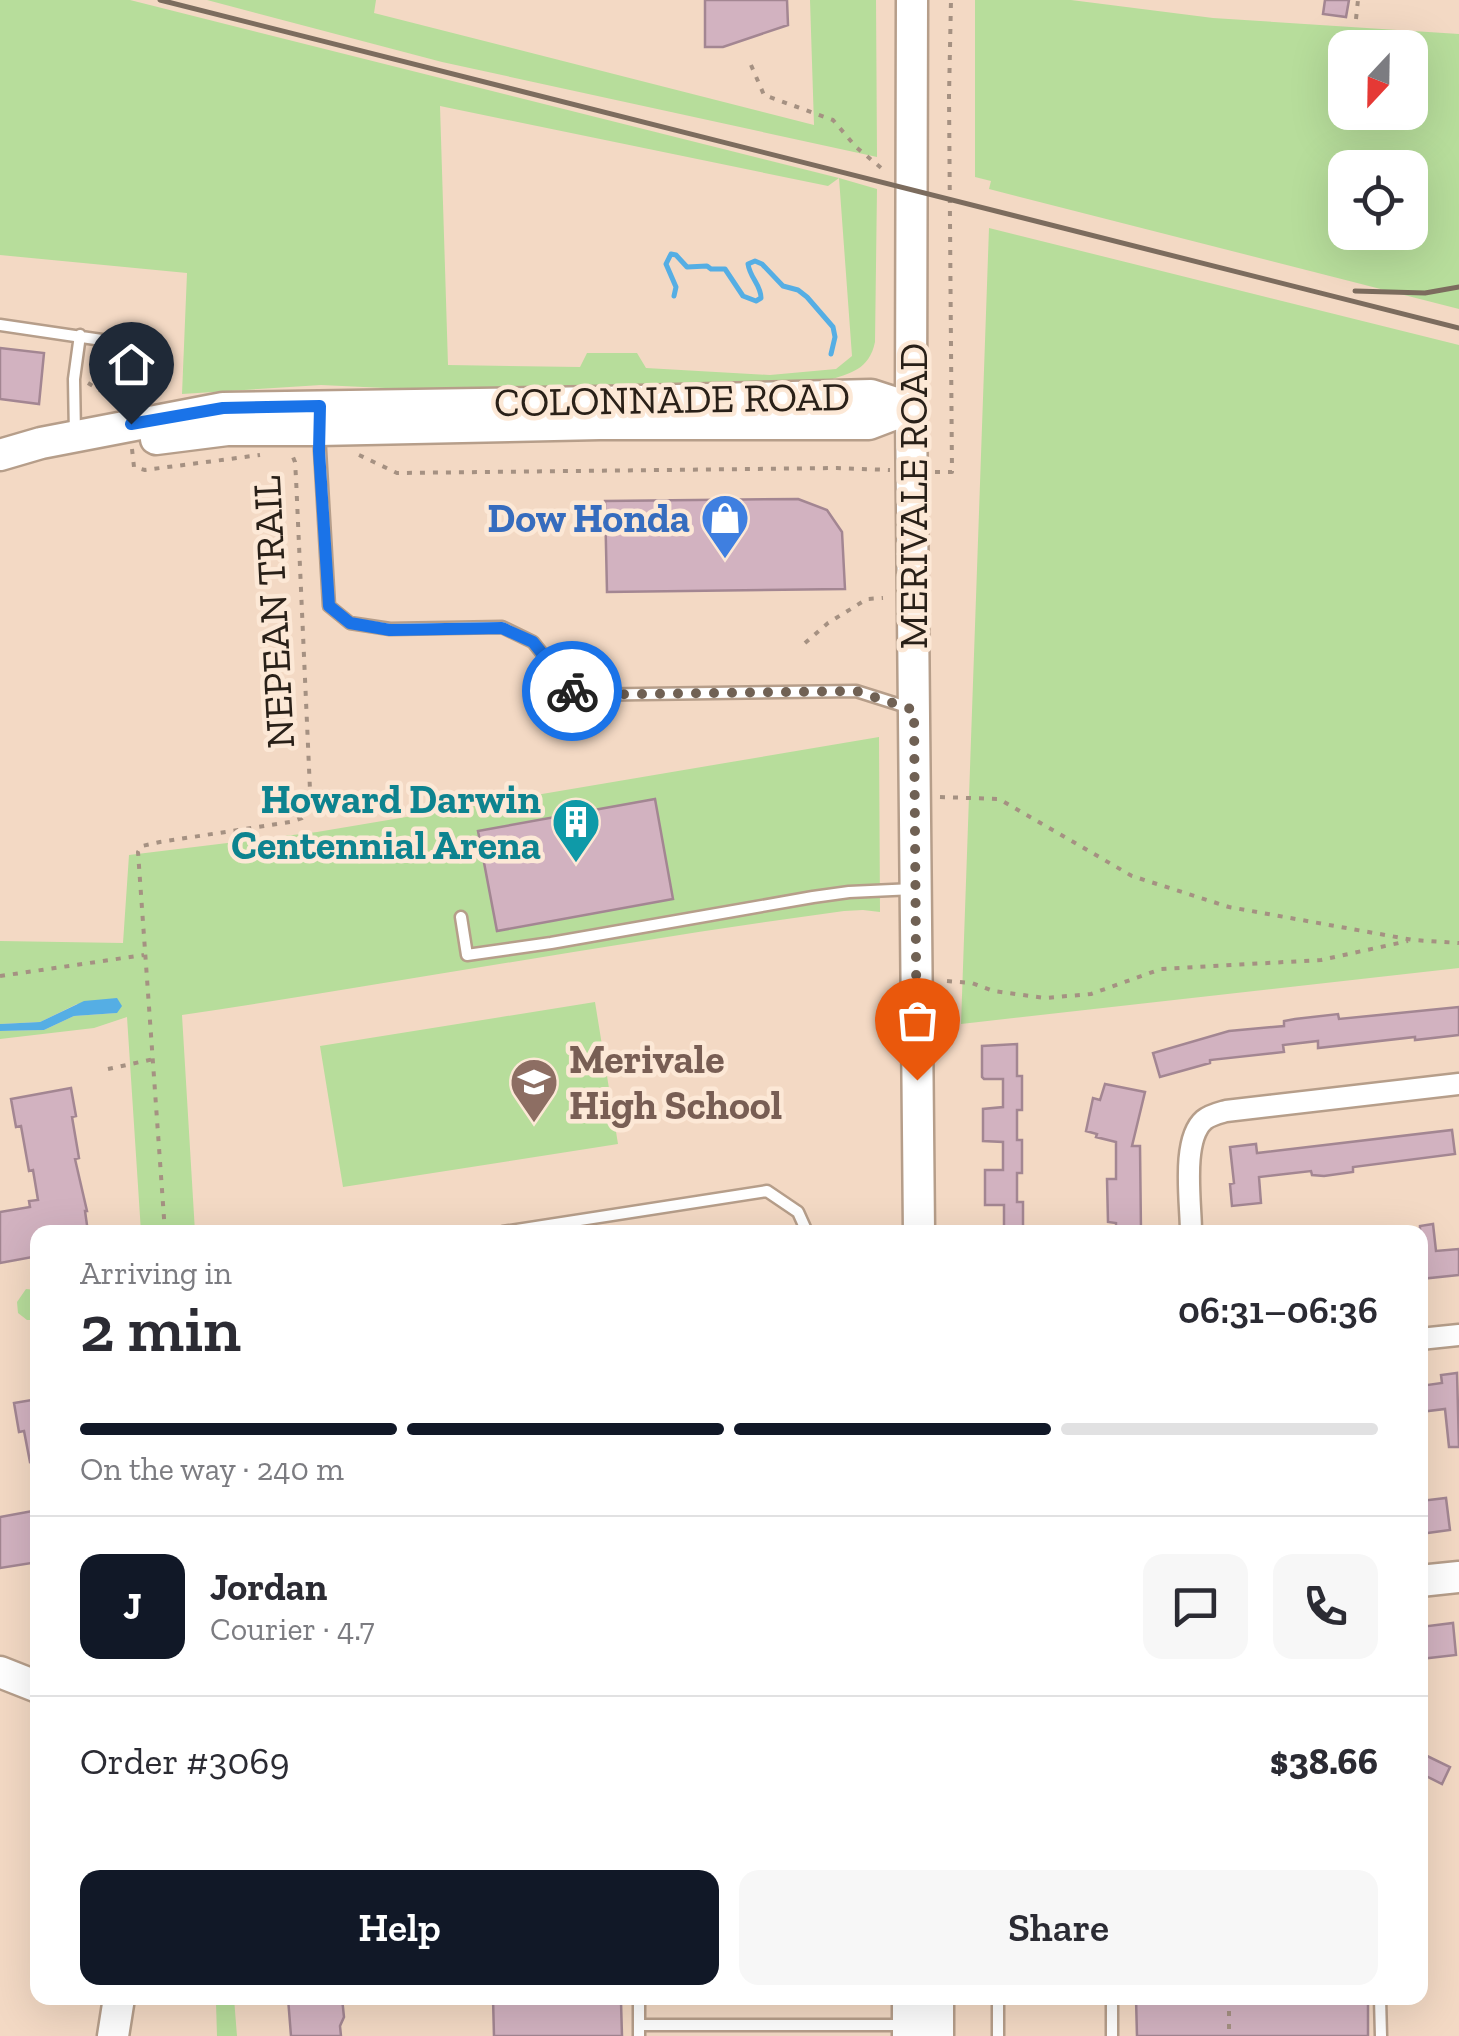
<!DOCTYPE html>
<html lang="en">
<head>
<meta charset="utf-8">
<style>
	:root { --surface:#fff; --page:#f7f7f7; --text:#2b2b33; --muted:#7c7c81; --line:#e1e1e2; --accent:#111827 }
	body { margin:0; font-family:"Zilla Slab",serif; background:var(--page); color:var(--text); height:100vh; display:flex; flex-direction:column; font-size:38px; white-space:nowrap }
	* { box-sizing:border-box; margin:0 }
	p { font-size:32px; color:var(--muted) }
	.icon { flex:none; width:55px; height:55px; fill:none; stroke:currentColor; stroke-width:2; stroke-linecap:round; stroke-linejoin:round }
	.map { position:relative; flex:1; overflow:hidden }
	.drawer { position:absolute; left:30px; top:1225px; width:1398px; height:780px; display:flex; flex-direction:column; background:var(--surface); border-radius:20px; box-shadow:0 10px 40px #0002 }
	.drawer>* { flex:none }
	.needle { width:65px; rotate:202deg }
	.buttons { position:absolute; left:1328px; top:30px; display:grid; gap:20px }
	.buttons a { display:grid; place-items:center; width:100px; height:100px; border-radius:20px; background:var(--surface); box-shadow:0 10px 40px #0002; font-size:50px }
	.pin { position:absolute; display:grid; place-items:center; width:85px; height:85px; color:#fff; margin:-102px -42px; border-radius:50% 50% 50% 0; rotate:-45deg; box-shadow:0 0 10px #0007 }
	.pin .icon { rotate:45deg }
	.courier { position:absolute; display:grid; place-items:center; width:100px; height:100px; margin:-50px; border:8px solid #1a73e8; border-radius:50%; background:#fff; color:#222; box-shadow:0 2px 12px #0007 }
	.summary em { font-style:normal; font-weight:600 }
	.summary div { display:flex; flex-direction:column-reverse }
	.summary { display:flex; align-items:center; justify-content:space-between; height:170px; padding:0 50px }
	h1 { font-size:65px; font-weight:600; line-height:75px }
	.bar { display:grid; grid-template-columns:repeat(4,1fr); gap:15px 10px; align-content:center; height:120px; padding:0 50px }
	.bar i { height:12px; border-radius:8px; background:var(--line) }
	.bar .on { background:var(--accent) }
	.bar p { grid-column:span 4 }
	.line { display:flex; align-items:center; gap:25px; padding:0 50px; border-top:2px solid var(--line) }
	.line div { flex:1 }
	.round { display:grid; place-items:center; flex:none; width:105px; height:105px; border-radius:20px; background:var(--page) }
	.button { display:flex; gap:20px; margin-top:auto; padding:20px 50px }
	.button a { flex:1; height:115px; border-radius:20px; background:var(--accent); color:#fff; font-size:40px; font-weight:600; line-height:115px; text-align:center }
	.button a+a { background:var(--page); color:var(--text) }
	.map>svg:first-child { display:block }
	.green { fill:#b7dd9b; fill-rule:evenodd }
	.water { fill:#55aee4 }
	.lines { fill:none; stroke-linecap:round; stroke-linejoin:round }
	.stream { stroke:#55aee4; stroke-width:5 }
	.building { fill:#d2b2c0; stroke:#a38692; stroke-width:2.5 }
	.lane-casing { stroke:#b69e8a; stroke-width:15 }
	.street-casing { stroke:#b69e8a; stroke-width:25 }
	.secondary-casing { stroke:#b69e8a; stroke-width:35 }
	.path { stroke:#a59182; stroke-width:4; stroke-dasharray:5 8; stroke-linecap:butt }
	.lane { stroke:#fff; stroke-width:10 }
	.street { stroke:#fff; stroke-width:20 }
	.secondary { stroke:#fff; stroke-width:30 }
	.rail { stroke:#7c6c5e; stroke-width:5 }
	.done { stroke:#706154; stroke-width:10; stroke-dasharray:0 18 }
	.route { stroke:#1a73e8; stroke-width:12 }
	.labels { text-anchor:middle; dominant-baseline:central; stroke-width:9; stroke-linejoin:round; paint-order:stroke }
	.street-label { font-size:40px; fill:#292018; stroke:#fce8d6 }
	.shop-label { font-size:40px; font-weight:bold; fill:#366cbe; stroke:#fce8d6; text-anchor:end }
	.culture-label { font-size:40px; font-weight:bold; fill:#0d838f; stroke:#fce8d6; text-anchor:end }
	.education-label { font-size:40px; font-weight:bold; fill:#785e54; stroke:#fce8d6; text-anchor:start }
</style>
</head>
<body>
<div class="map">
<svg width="1459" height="2036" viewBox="0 0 1459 2036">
	<rect width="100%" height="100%" fill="#f3d9c4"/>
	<!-- green -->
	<path class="green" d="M0,0H130L839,178L877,189L875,342C869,370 851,373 826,381L449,391L321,385L182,394L187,273L0,255ZM440,106L828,186L839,178L852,356L836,369L770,375L646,368L637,353H587L580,367L448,365Z
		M207,0H376L374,13L814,125L810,0H876L877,157L442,62Z
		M975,0H1071L1213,18L1459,34V309L989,189L991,181L975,177ZM1345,48H1410V112H1345ZM1345,168H1410V232H1345Z
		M989,228L1459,345V968L961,1024Z
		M879,737L880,912L863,910L844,911C623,941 403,982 182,1015L195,1232H141L127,1017L94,1028L0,1039V1031L44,1030L74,1016L117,1013L77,1004L40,1022L0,1024V941L123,943L129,855L317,832Z
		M595,1002L618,1144L343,1187L320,1046Z
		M26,1289L37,1290V1320H27L18,1313L17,1302Z
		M197,1998H234L237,2036H217L216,2003L198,2004Z"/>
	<!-- water -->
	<path class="water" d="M117,998L122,1006L117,1013L74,1016L44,1030L0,1031V1024L40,1022L84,1001Z"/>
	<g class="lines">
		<!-- stream -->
		<path class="stream" d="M674,296L676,287L666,264L671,254L676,255L687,267L707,266L711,269H725L743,296L756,301L761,298C761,285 750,278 748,264L755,261L762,264L783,286L798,290L807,297L833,327L835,337L831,354"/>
	</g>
	<!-- building -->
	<path class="building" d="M705,0H787L788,25L723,47H705Z
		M1325,0H1349L1346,17L1323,14Z
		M0,348L44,353L39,404L0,399Z
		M798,499L827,510L842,532L845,589L607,592L605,501Z
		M655,799L673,899L497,931L478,831Z
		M1459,1007V1035L1415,1040V1037L1318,1048V1041L1283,1045L1284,1052L1210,1060V1063L1160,1077L1153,1053L1229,1031L1284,1026V1021L1295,1019L1338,1014L1339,1019Z
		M1017,1044V1076H1022V1110H1017V1140H1022V1173H1017V1202H1023V1232H1004V1205H985V1170H1003V1142L983,1141V1109L1003,1107V1079H984L982,1077V1046Z
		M1105,1084L1145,1092L1132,1146H1140L1141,1232H1116V1223L1108,1222L1107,1179H1116V1142L1096,1137L1097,1134L1086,1131L1093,1098L1100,1100Z
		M71,1088L76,1116L72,1117L79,1158L75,1159L87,1211H85L88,1232H38V1256L0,1263V1212L30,1207L29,1201L38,1200L33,1170L29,1171L21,1126L16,1127L11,1099Z
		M1452,1130L1455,1154L1353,1167V1172L1324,1176L1312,1175L1311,1171L1259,1177L1261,1203L1232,1206L1230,1184L1234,1183L1230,1147L1256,1144L1257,1153Z
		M1433,1224L1436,1251L1459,1249V1275L1420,1279V1226Z
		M1457,1373L1459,1447H1449L1445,1409L1420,1412V1386L1442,1383L1441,1375Z
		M38,1399V1461L30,1462L24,1431L19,1432L14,1403Z
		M1446,1498L1450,1530L1420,1534V1501Z
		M38,1510V1562L0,1568V1517Z
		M1453,1623L1456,1655L1420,1659V1627Z
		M1425,1755L1450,1767L1442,1784L1420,1773V1764Z
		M288,1998H342L344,2017L340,2026L341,2036H291Z
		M493,1998H614V2001L621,2002L622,2036H494Z
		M1136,1998H1368V2036H1137Z"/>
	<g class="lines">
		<!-- lane casing -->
		<g class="lane-casing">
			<path id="lane" d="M0,325L156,348
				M319,433L329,606L350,623L390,629L502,627L533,642L575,695L856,691L910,708
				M75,435L74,379L80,335
				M461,917L467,955L551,943L813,897L849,892L914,889
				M503,1232L767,1191L798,1212L807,1232
				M998,1998V2036
				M1380,1998L1381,2036
				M639,2025H902
				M639,2036V1998
				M1112,2036V1998"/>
		</g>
		<!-- street casing -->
		<g class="street-casing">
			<path id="street" d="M1191,1232C1191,1203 1181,1140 1204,1120C1210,1115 1219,1113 1226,1111L1459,1084
				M1420,1339L1459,1335"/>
		</g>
		<!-- secondary casing -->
		<g class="secondary-casing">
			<path id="secondary" d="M912,0L911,408L919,1232
				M156,439L227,430H319L600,424H869L911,408
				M0,455L41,443L223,408L600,402L871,395L911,408
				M1420,1581L1459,1577
				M0,1672L38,1687
				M908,1998V2036
				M938,1998V2036
				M113,2036L119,1998"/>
		</g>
		<!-- path -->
		<path class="path" d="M1356,19L1358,0
			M751,65L764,95L833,120L856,147L886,172
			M88,383L106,394L115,404
			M132,449L134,467L145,470L260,455
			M359,455L397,473L837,468L890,470
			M935,472H952L949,96L951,0
			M805,643L828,623L867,599L883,598
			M940,797L999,799L1132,876L1229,907L1413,940L1459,943
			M0,976L144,955
			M947,981L972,983L993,991L1045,998L1091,994L1161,969L1321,960L1408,941
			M108,1069L154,1059
			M165,1232L138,852L142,846L160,842L290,822L302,818L309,811L310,790L296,478L295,462L291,452
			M1229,1998V2036"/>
		<!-- lane -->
		<use href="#lane" class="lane"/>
		<!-- street -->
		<use href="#street" class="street"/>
		<!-- secondary -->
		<use href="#secondary" class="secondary"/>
		<!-- rail -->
		<path class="rail" d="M160,0L1459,328
			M1355,291L1425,293L1459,287"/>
	</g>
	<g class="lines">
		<!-- done -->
		<path class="done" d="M572,691L575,695L856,691L914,710L917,1080"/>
		<!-- route -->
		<path class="route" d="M131,424L223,408L320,406L319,451L329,606L350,623L390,630L502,628L533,642L572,691"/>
	</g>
	<!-- icons -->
	<defs>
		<g id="shop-pin" transform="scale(2.5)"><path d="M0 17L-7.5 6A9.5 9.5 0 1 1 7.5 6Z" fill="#3f7fe0" stroke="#fce8d6"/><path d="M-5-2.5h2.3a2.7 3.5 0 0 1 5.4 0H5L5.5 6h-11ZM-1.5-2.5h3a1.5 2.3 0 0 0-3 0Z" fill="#fff"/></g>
		<g id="building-pin" transform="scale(2.5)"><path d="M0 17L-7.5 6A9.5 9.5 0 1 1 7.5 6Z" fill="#0f9aa8" stroke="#fce8d6"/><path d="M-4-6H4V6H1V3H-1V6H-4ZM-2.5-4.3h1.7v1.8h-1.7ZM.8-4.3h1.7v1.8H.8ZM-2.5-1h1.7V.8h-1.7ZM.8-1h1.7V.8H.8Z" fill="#fff"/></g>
		<g id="school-pin" transform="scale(2.5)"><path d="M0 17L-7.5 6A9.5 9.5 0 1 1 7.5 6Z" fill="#8d6e63" stroke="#fce8d6"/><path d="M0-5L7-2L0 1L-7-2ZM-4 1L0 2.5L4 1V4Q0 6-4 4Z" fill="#fff"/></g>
	</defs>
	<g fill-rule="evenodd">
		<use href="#shop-pin" x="725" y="518"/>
		<use href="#building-pin" x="576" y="822"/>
		<use href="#school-pin" x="534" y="1082"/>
	</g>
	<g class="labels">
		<!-- street labels -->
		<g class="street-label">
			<text transform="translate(672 399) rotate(-1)">COLONNADE ROAD</text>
			<text transform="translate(913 496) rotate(-90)">MERIVALE ROAD</text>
			<text transform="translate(273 612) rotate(-93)">NEPEAN TRAIL</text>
		</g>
		<!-- shop labels -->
		<g class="shop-label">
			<text x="690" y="518">Dow Honda</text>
		</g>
		<!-- culture labels -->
		<g class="culture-label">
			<text x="541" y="799">Howard Darwin<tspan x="541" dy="46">Centennial Arena</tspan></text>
		</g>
		<!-- education labels -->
		<g class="education-label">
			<text x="569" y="1059">Merivale<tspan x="569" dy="46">High School</tspan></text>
		</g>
	</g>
</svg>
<div class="buttons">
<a><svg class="needle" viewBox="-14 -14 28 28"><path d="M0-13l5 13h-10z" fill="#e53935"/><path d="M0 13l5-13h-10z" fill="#7c7c81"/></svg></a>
<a><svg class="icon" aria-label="locate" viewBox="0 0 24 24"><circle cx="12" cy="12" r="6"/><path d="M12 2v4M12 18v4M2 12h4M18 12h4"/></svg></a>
</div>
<div class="pin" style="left:917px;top:1080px;background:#ea580c"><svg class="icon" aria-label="bag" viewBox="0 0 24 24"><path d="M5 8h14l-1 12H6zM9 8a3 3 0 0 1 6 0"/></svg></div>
<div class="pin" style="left:131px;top:424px;background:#1f2937"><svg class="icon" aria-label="home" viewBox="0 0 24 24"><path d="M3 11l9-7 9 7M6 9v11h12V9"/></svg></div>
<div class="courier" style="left:572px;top:691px"><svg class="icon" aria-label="bike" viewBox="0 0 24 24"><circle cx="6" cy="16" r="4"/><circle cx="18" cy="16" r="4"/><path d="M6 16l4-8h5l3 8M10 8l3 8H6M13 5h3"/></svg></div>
<section class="drawer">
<div class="summary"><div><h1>2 min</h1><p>Arriving in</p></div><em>06:31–06:36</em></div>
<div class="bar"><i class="on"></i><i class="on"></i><i class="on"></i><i></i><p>On the way · 240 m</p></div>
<div class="line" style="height:180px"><b class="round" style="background:var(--accent);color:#fff">J</b><div><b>Jordan</b><p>Courier · 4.7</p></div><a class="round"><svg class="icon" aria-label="chat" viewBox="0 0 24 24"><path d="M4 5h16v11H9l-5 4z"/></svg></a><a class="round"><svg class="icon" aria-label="phone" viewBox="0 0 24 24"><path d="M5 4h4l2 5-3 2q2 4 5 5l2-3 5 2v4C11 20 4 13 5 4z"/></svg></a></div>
<div class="line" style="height:130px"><div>Order #3069</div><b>$38.66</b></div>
<div class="button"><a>Help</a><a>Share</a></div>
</section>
</div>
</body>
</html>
